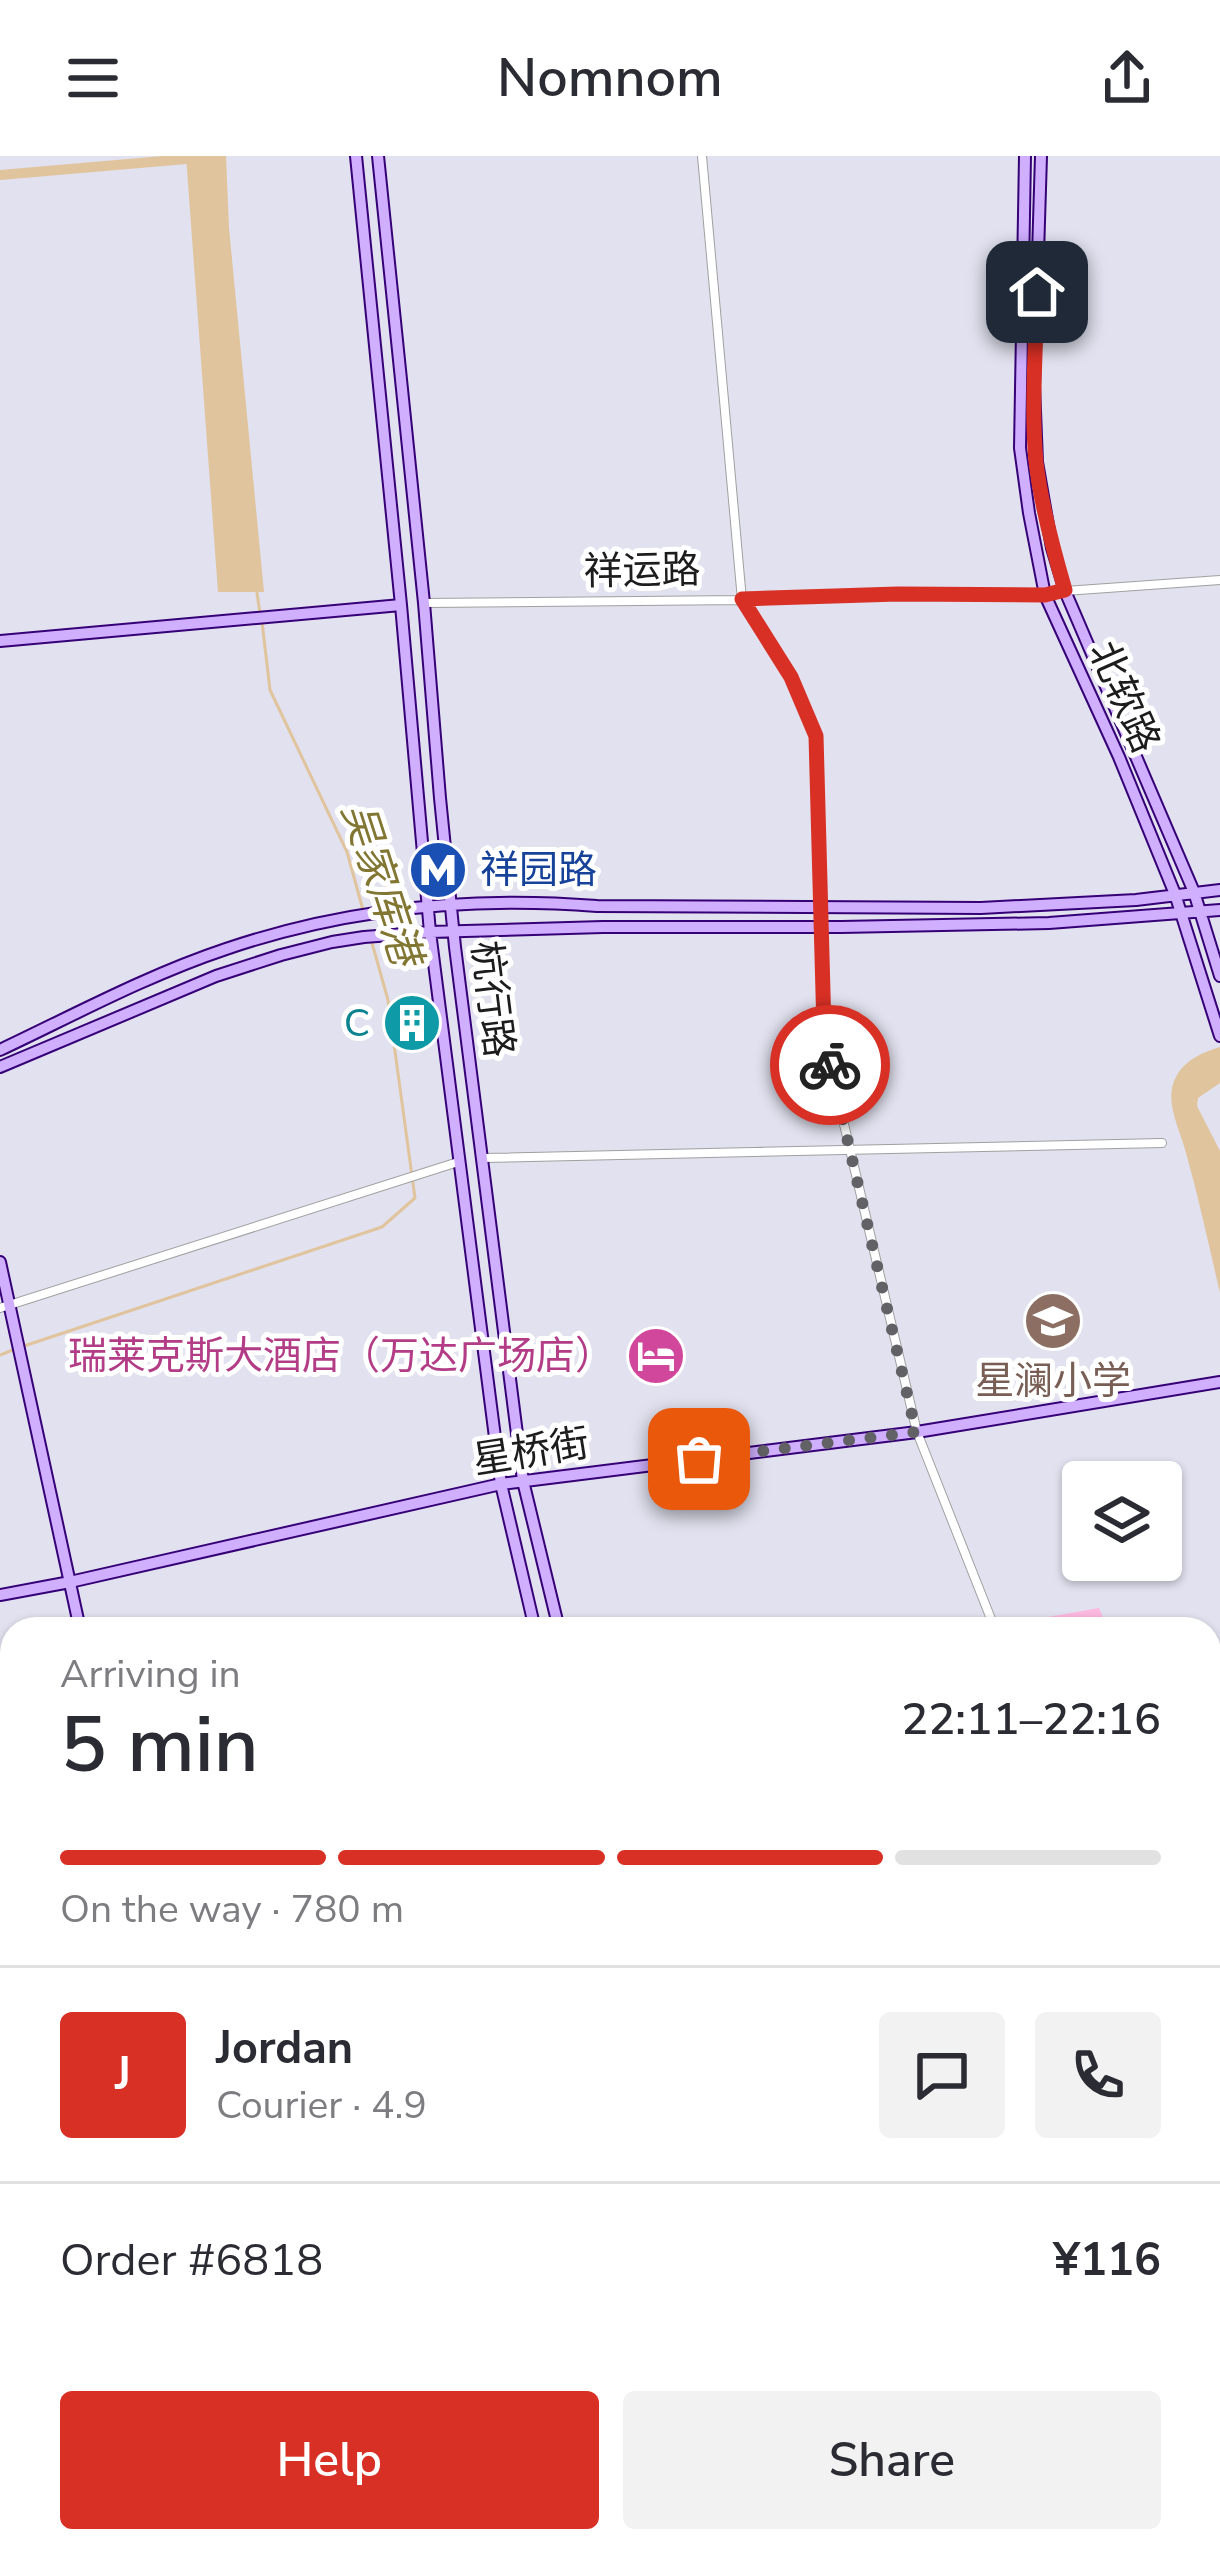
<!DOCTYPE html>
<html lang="en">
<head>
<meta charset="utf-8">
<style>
	:root { --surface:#fff; --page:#f2f2f3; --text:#2b2b33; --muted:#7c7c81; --line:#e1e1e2; --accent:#d93025 }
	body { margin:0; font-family:"Nunito Sans","Noto Sans SC",sans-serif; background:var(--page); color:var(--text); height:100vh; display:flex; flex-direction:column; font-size:45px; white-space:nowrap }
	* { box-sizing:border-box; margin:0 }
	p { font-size:39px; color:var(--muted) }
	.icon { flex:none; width:66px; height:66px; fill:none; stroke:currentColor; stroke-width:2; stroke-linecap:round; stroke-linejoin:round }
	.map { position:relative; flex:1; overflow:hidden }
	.side { position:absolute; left:0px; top:1461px; width:1221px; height:936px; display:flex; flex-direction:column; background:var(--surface); border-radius:36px 36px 0 0; box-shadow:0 3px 9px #0004 }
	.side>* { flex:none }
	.controls { position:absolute; left:1062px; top:1305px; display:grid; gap:24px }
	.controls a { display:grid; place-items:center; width:120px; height:120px; border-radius:12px; background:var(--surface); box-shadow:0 3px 9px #0004; font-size:60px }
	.pin { position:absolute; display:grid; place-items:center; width:102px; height:102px; color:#fff; margin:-51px; border-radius:24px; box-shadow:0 6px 18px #0006 }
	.courier { position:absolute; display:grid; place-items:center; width:120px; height:120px; margin:-60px; border:9px solid #d93025; border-radius:50%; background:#fff; color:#222; box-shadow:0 3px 15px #0007 }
	.headline em { font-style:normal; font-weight:600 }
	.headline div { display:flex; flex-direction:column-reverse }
	.headline { display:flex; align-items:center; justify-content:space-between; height:204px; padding:0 60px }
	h1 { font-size:78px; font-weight:600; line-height:90px }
	.bar { display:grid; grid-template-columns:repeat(4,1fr); gap:18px 12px; align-content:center; height:144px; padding:0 60px }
	.bar i { height:15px; border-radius:9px; background:var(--line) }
	.bar .current { background:var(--accent) }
	.bar p { grid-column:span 4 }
	.line { display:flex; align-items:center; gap:30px; padding:0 60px; border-top:3px solid var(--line) }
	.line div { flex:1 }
	.round { display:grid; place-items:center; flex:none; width:126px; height:126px; border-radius:12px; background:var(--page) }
	.cta { display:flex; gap:24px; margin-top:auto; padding:24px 60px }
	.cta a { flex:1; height:138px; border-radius:12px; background:var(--accent); color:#fff; font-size:48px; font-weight:600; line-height:138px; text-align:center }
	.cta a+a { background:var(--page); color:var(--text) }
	header { display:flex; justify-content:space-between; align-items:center; height:156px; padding:0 60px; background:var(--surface); font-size:54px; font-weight:600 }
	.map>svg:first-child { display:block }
	.park { fill:#fdb9e0 }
	.water { fill:#e0c49d }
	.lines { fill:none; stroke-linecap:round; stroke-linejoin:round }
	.stream { stroke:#e0c49d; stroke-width:3 }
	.canal { stroke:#e0c49d; stroke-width:10 }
	.street-casing { stroke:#a0a0a0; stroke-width:10 }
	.secondary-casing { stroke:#360076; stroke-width:14 }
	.primary-casing { stroke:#020094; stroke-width:15 }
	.highway-casing { stroke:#16e3e4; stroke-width:16 }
	.street { stroke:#fff; stroke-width:8 }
	.secondary { stroke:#cfaffe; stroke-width:10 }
	.primary { stroke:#959eff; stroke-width:12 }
	.highway { stroke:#81dbed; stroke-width:14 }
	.done { stroke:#616166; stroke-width:12; stroke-dasharray:0 21.6 }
	.route { stroke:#d93025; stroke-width:15 }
	.labels { text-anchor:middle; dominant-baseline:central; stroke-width:10; stroke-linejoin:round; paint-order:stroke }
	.street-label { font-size:39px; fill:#1c1c1c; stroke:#fff }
	.transit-label { font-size:39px; fill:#164399; stroke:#fff; text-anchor:start }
	.culture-label { font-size:39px; fill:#0d838f; stroke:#fff; text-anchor:end }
	.hotel-label { font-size:39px; fill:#b23c85; stroke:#fff; text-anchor:end }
	.education-label { font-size:39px; fill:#785e54; stroke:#fff }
	.water-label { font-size:42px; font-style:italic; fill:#827633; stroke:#fff }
</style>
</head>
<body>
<header><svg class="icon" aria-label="menu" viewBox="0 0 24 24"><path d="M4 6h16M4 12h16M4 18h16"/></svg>Nomnom<svg class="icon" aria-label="share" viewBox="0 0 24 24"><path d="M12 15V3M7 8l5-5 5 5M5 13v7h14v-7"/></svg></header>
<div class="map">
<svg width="1220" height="2397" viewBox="0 0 1220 2397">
	<rect width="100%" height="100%" fill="#e1e1ef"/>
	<!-- park -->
	<path class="park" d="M1099,1452L1108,1473H1010L1008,1468Z"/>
	<!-- water -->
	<path class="water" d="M186,0H226L229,72L264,436H218Z
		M1220,891V927L1198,942L1197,950L1220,995V1137C1209,1090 1199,1043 1186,997C1181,977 1168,953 1172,932C1178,907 1198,898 1220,891Z"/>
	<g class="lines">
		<!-- stream -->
		<path class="stream" d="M257,437L260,457
			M262,466L270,534L347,696L363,754
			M24,1190L382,1071L415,1042L388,844L372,787
			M0,1199L15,1193"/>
		<!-- canal -->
		<path class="canal" d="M0,19L198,2"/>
		<!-- street casing -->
		<g class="street-casing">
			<path id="street" d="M702,0L742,444L791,522L816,579L820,771L824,873L829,905L917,1276L995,1473
				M425,447L742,444L897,438L1045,439L1065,435L1220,424
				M482,1002L1162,987
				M0,1152L458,1006
				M1209,1528L1220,1525
				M0,2231L6,2282L12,2304
				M56,2385L63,2397"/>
		</g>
		<!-- secondary casing -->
		<g class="secondary-casing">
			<path id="secondary" d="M356,0L401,449L430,776L501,1328L535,1473
				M378,0L424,447L440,642L455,791L523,1325L559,1473
				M1025,0L1020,292L1029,357L1045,439L1119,601L1175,738L1220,880
				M1041,0L1034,229L1037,306L1052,392L1065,435L1194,736L1220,820
				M0,485L401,449
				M0,894C74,859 148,819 226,793C346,752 471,740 597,750L981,752L1136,744L1220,734
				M0,911L216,820L281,799L332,786L364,781L430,776L603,771H841L1049,767L1220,754
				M0,1106L80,1473
				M0,1439L70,1426L501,1328L917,1276L1220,1226
				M1209,1761L1220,1756
				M0,2070L12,2068
				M771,2385L774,2397
				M797,2385L800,2397"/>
		</g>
		<!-- primary casing -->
		<g class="primary-casing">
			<path id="primary" d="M1209,2014L1220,2008
				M567,2397L588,2385"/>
		</g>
		<!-- highway casing -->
		<g class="highway-casing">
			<path id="highway" d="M1209,1965L1220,1959
				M1209,2001L1220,1995
				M430,2397L452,2385
				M458,2397L479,2385
				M495,2397L515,2385
				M546,2397L574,2385"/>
		</g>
		<!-- street -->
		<use href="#street" class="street"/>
		<!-- secondary -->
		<use href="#secondary" class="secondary"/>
		<!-- primary -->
		<use href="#primary" class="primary"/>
		<!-- highway -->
		<use href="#highway" class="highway"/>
	</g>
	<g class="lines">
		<!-- done -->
		<path class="done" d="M699,1303L916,1276L830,909"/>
		<!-- route -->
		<path class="route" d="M830,909L824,873L816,580L791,521L742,443L898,438L1045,439L1065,434C1053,393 1041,349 1036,306C1031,250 1036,192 1037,136"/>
	</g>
	<!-- icons -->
	<defs>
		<g id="metro-disc" transform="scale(3)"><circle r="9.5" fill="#1a4fb4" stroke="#fff"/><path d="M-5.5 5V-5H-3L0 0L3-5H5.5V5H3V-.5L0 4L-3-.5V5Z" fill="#fff"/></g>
		<g id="building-disc" transform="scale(3)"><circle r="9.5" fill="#0f9aa8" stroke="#fff"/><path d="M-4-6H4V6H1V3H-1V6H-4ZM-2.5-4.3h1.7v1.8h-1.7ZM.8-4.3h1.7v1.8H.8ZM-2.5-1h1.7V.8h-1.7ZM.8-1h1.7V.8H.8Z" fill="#fff"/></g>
		<g id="school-disc" transform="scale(3)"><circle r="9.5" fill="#8d6e63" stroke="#fff"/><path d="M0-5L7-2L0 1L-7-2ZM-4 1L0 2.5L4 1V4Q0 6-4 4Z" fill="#fff"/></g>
		<g id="hotel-disc" transform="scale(3)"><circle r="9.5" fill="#d1479c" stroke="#fff"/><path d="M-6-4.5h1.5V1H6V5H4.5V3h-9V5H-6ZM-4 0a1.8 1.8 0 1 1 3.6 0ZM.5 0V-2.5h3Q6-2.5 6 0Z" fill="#fff"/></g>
	</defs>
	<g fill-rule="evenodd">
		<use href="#metro-disc" x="438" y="714"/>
		<use href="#building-disc" x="412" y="867"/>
		<use href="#school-disc" x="1053" y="1165"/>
		<use href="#hotel-disc" x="656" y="1200"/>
	</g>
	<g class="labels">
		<!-- street labels -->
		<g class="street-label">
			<text transform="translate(642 415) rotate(-1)">祥运路</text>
			<text transform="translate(1124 541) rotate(66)">北软路</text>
			<text transform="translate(492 843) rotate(83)">杭行路</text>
			<text transform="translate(531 1296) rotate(-9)">星桥街</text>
		</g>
		<!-- transit labels -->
		<g class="transit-label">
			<text x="480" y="714">祥园路</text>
		</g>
		<!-- culture labels -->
		<g class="culture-label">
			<text x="370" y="867">C</text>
		</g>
		<!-- hotel labels -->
		<g class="hotel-label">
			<text x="614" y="1200">瑞莱克斯大酒店（万达广场店）</text>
		</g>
		<!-- education labels -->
		<g class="education-label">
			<text x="1053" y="1225">星澜小学</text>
		</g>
		<!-- water labels -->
		<g class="water-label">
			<text transform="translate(381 728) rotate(72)">吴家库港</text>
		</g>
	</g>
</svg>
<div class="controls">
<a><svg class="icon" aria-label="layers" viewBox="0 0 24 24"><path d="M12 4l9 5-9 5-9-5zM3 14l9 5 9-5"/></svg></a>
</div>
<div class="pin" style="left:699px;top:1303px;background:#ea580c"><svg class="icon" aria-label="bag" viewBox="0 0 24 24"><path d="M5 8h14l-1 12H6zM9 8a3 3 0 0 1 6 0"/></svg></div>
<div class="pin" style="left:1037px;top:136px;background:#1f2937"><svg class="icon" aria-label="home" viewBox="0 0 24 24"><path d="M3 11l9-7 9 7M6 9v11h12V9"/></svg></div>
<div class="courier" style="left:830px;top:909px"><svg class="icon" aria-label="bike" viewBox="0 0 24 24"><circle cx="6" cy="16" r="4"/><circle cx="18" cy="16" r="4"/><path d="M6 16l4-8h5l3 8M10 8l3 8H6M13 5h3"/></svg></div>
<section class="side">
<div class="headline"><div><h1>5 min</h1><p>Arriving in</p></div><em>22:11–22:16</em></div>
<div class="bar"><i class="current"></i><i class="current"></i><i class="current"></i><i></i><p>On the way · 780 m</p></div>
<div class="line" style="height:216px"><b class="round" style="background:var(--accent);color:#fff">J</b><div><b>Jordan</b><p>Courier · 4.9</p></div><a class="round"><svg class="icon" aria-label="chat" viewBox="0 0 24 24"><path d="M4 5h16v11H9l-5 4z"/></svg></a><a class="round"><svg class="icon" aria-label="phone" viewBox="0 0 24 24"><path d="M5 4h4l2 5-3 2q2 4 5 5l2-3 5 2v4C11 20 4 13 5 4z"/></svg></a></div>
<div class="line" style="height:156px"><div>Order #6818</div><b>¥116</b></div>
<div class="cta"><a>Help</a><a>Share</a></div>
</section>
</div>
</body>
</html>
